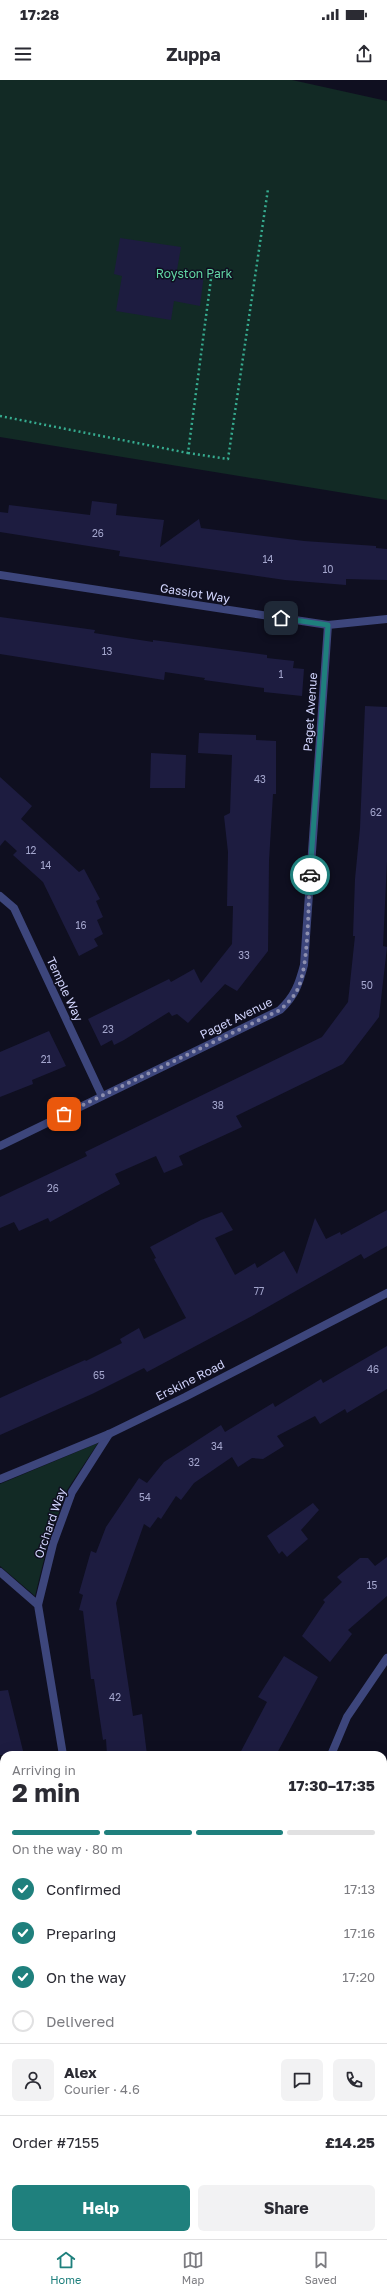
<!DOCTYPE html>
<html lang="en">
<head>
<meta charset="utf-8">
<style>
	:root { --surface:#fff; --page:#f2f2f3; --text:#2b2b33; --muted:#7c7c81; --line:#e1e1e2; --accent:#1f807d }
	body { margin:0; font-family:"Golos Text",sans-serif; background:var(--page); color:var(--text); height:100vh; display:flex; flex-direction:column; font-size:15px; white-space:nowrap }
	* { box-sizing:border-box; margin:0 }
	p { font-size:13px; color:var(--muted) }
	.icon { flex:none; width:22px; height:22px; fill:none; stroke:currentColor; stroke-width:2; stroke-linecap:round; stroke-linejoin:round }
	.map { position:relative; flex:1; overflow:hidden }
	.panel { position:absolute; left:0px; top:1671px; width:387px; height:488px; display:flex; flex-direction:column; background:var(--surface); border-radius:12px 12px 0 0; box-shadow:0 4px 16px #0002 }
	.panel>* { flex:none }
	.pin { position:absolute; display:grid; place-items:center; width:34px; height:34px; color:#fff; margin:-17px; border-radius:8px; box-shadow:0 2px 6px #0006 }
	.courier { position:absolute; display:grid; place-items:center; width:40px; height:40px; margin:-20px; border:3px solid #1f807d; border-radius:50%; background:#fff; color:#222; box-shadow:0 1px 5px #0007 }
	.overview em { font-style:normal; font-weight:700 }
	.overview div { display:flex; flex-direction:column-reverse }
	.overview { display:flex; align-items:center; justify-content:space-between; height:68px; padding:0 12px }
	h1 { font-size:26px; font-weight:700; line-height:30px }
	.bar { display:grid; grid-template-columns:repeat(4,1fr); gap:6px 4px; align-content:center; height:48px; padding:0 12px }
	.bar i { height:5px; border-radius:3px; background:var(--line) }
	.bar .active { background:var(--accent) }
	.bar p { grid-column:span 4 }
	.line { display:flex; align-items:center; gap:10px; padding:0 12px; border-top:1px solid var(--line) }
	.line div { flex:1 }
	.round { display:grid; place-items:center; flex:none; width:42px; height:42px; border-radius:6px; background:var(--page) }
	ol { padding:0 12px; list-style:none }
	li { display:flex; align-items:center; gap:12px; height:44px }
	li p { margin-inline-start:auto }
	li .icon { padding:4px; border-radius:50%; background:var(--accent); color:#fff; stroke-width:4 }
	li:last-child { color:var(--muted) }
	li i { width:22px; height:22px; border:2px solid var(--line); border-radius:50% }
	.button { display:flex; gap:8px; margin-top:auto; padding:8px 12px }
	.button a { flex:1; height:46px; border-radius:6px; background:var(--accent); color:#fff; font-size:16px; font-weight:700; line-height:46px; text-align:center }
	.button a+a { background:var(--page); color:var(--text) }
	.status { display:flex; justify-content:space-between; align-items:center; height:28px; padding:0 20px; background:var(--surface); direction:ltr }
	.status svg { height:11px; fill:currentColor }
	header { display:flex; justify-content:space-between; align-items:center; height:52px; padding:0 12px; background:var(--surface); font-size:18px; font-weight:700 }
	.tab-bar { display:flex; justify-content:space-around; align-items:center; height:56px; border-top:1px solid var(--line); background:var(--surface); font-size:11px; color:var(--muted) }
	.tab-bar a { display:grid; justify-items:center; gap:2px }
	.tab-bar .active { color:var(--accent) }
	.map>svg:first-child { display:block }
	.green { fill:#122a25 }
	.building { fill:#1d1c40 }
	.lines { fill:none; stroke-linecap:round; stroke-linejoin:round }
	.path { stroke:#36ab8f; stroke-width:2.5; stroke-dasharray:2 3; stroke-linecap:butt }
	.minor { stroke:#3d467c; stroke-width:8 }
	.tertiary { stroke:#3d467c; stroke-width:8 }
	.done { stroke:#8d8faf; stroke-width:4; stroke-dasharray:0 7.2 }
	.route { stroke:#1f807d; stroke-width:5 }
	.labels { text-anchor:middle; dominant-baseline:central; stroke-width:3; stroke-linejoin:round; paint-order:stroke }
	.number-label { font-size:10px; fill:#a4a6cd }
	.park-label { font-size:12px; fill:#62d6a5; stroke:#0f0f20 }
	.street-label { font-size:12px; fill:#d1d4fc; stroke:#0f0f20 }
</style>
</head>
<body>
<div class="status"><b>17:28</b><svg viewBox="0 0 49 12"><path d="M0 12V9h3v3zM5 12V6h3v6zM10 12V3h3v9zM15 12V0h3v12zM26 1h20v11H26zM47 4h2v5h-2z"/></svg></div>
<header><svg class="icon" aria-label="menu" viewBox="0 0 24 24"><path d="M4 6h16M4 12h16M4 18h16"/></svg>Zuppa<svg class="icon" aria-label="share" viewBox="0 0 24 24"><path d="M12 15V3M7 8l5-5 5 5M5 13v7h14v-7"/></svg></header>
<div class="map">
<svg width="387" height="2159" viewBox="0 0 387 2159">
	<rect width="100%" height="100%" fill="#0f0f20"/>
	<!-- green -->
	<path class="green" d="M0,0H292L387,21V420L0,357Z
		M98,1363L67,1410L48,1463L35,1516L0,1486V1404Z"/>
	<!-- building -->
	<path class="building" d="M120,158L181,167L177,190L204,194L200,226L174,221L171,240L116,231L122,196L114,194Z
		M92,421L117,424L116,435L164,440L160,467L199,439L201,448L304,461L376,466V468L387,469V500L346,499V505L285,500L119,476L120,471L0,452V432L8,433L9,425L90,435Z
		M0,537L95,550L94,553L153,562V560L267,575V578L294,581L293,588L304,589L302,616L264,612V608L204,600L205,598L165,592L164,600L0,574Z
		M365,626L387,627V781L383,866L387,867L379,937L343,984L236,1036L242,1047L179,1076L183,1085L164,1093L156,1076L115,1094L120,1104L50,1142L48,1138L19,1151L14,1142L0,1148V1117L87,1076L85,1072L322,957L348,922L355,856H353L355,799L360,748Z
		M199,653L256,655V660L276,661V714H273L269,781L268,871L237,911L225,904L188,943L177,934L172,936L169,932L124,960L114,965L112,960L101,966L88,939L169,899L171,902L194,889L201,903L232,864L233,826H227L228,772L224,736L230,733L232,675L198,673Z
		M151,673L186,675L185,708H150Z
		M0,697L32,726L21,739L79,792L84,789L100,819L96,821L103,837L97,840L103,854L94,859L98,866L79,876L43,802L13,775L17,771L5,760L0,766Z
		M49,951L66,986L32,1000L33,1004L0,1017V972Z
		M387,1130V1166L364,1179L361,1174L252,1236L147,1292L144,1288L92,1314L0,1355V1318L85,1280L86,1281L122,1263L120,1259L139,1248L144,1259L186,1238L154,1179L156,1178L150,1167L201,1140L222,1132L233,1150L215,1158L235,1195L255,1183L257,1188L284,1171L297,1194L315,1138L326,1159L340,1152L341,1155Z
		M387,1266V1309L347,1333L345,1329L320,1344L315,1336L277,1356L284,1366L263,1379L252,1378L238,1387L232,1377L194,1403L181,1420L176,1416L161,1439L158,1437L150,1448L144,1444L116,1523L133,1636L142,1634L147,1675H107L106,1659L103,1660L94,1599H91L83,1531L79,1530L83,1515L79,1513L91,1471L96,1473L106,1447L139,1398L147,1403L164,1382L221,1345L225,1352L273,1323L275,1327L321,1299L323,1303Z
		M313,1423L319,1430L301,1450L308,1459L287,1477L282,1471L279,1474L267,1456Z
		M387,1477V1516L348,1550L352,1554L330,1582L302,1556L325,1522L323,1520L342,1502L337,1497L360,1478H368L375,1486Z
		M284,1576L318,1597L276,1675H239L267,1622L258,1617Z
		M8,1610L24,1675H0V1611Z"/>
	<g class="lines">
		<!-- path -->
		<path class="path" d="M0,336L188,373L212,191
			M188,373L228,379L268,109"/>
		<!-- minor -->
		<path class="minor" d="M0,495L328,545L387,539
			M0,816L14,828L102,1016
			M0,1066L280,930C295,916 299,904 304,885L328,545
			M0,1492L38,1525
			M63,1675L38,1525L53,1464L72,1412L109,1354
			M331,1675L347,1637L387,1578
			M124,2159V2155"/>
		<!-- tertiary -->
		<path class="tertiary" d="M0,1399L109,1354L185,1317L387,1213"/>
	</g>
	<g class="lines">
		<!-- done -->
		<path class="done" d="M64,1034L280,930C288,923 295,916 299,906C309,880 308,824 310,795"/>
		<!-- route -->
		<path class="route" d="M281,538L328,545L310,795"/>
	</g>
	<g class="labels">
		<!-- number labels -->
		<g class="number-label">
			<text x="98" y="453">26</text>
			<text x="268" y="479">14</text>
			<text x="328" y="489">10</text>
			<text x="107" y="571">13</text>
			<text x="281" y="594">1</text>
			<text x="260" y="699">43</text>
			<text x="376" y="732">62</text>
			<text x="31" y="770">12</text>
			<text x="46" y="785">14</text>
			<text x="81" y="845">16</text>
			<text x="244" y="875">33</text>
			<text x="367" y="905">50</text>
			<text x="108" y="949">23</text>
			<text x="46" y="979">21</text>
			<text x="218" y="1025">38</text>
			<text x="53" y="1108">26</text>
			<text x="259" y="1211">77</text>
			<text x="373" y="1289">46</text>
			<text x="99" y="1295">65</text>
			<text x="217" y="1366">34</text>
			<text x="194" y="1382">32</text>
			<text x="145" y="1417">54</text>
			<text x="372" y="1505">15</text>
			<text x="115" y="1617">42</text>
		</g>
		<!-- park labels -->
		<g class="park-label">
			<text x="194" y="193">Royston Park</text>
		</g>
		<!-- street labels -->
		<g class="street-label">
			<text transform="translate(195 513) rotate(9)">Gassiot Way</text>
			<text transform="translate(310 632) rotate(-86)">Paget Avenue</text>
			<text transform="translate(65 909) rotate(65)">Temple Way</text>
			<text transform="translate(236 938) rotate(-26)">Paget Avenue</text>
			<text transform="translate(190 1300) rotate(-27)">Erskine Road</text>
			<text transform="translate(50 1443) rotate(-71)">Orchard Way</text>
		</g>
	</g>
</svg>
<div class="pin" style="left:64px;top:1034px;background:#ea580c"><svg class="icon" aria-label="bag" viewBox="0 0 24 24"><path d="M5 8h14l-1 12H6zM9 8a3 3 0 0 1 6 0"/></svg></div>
<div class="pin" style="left:281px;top:538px;background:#1f2937"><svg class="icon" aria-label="home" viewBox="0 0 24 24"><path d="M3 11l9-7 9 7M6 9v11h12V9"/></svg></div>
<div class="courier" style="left:310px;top:795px"><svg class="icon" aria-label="car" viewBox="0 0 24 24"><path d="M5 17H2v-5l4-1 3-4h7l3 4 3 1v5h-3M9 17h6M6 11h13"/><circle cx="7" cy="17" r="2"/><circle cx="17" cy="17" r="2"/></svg></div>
<section class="panel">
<div class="overview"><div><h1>2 min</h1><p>Arriving in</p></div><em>17:30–17:35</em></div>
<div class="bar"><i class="active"></i><i class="active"></i><i class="active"></i><i></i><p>On the way · 80 m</p></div>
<ol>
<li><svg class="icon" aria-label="check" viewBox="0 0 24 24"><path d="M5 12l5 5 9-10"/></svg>Confirmed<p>17:13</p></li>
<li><svg class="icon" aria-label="check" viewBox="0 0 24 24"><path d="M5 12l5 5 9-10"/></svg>Preparing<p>17:16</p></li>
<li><svg class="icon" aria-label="check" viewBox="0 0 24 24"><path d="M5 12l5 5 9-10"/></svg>On the way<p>17:20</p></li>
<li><i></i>Delivered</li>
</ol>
<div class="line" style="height:72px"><a class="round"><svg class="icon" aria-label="person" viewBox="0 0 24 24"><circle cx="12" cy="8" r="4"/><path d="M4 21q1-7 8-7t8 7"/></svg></a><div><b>Alex</b><p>Courier · 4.6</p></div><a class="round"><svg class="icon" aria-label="chat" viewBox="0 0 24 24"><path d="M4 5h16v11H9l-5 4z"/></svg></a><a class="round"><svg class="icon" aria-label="phone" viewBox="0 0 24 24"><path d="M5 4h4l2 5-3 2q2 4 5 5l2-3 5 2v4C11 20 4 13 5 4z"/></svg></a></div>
<div class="line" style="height:52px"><div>Order #7155</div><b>£14.25</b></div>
<div class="button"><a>Help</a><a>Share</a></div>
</section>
</div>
<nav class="tab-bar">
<a class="active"><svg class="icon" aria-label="home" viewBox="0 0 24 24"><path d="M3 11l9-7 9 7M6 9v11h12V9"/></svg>Home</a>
<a><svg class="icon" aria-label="map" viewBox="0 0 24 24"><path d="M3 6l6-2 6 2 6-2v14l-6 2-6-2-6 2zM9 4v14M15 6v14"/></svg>Map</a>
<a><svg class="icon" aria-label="saved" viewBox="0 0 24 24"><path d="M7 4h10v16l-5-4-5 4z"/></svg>Saved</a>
</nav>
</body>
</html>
